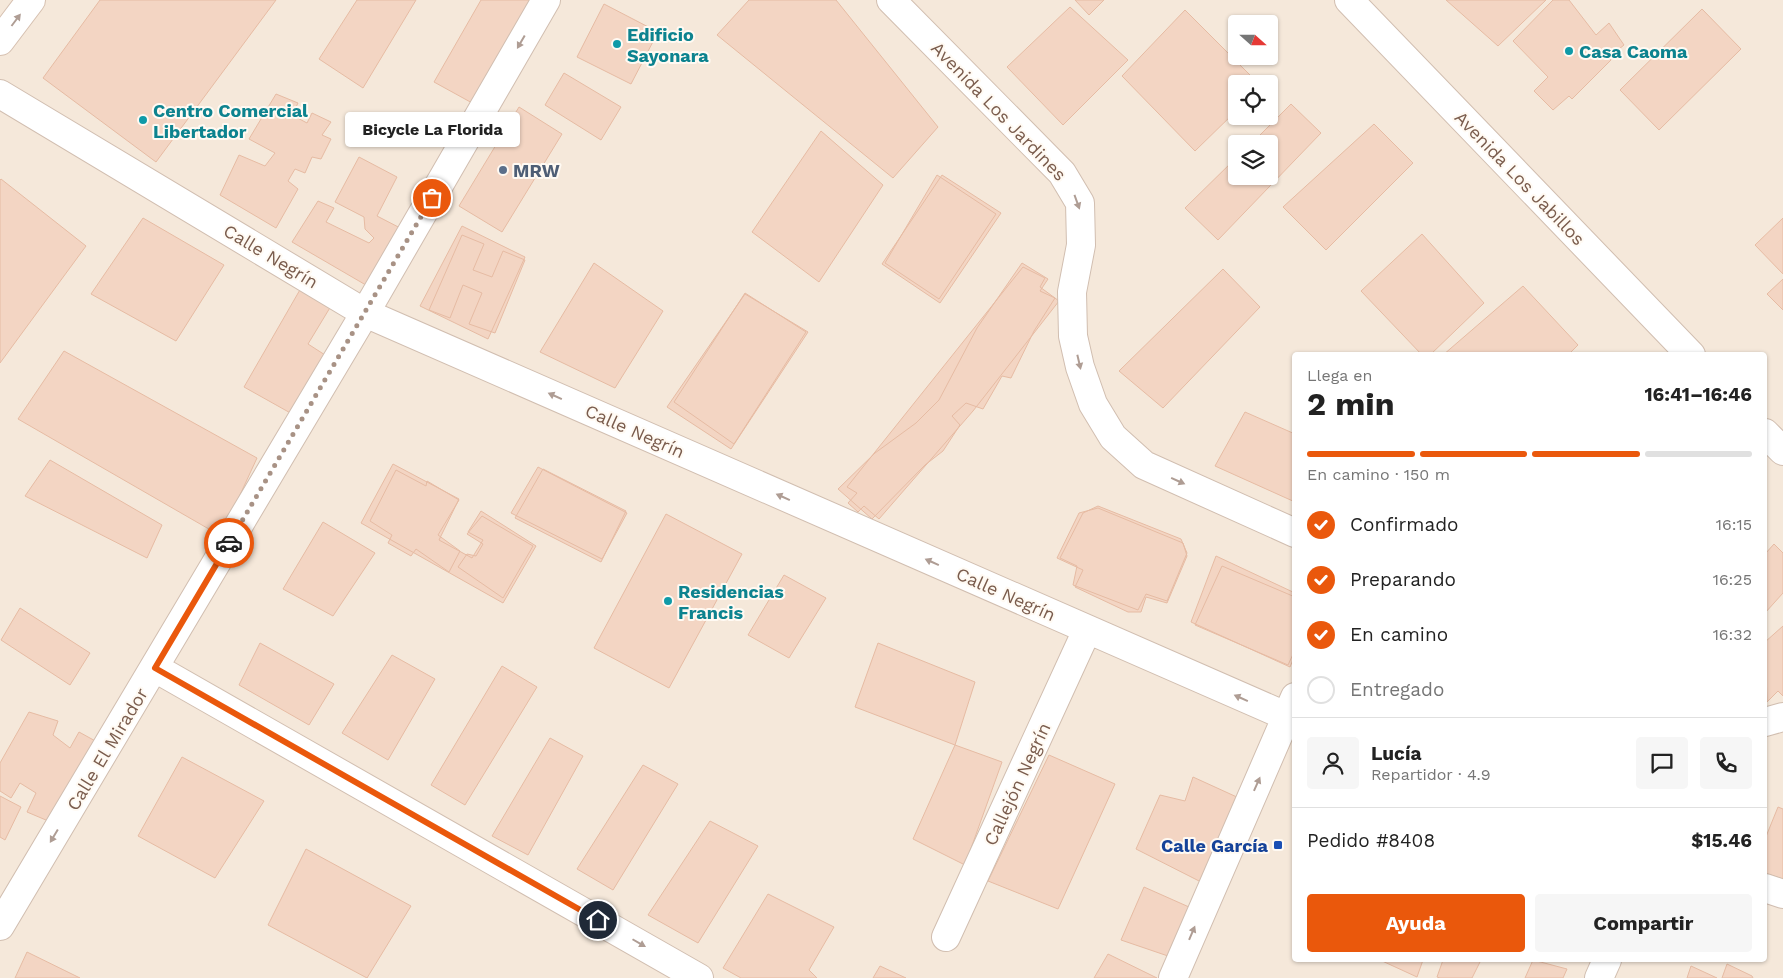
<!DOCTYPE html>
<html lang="es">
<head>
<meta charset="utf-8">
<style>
	:root { --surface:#fff; --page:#f6f6f6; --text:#222; --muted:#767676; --line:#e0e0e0; --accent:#ea580c }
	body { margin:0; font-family:"Work Sans",sans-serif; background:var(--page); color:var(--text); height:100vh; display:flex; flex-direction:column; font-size:19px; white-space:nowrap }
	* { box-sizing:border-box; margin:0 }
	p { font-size:16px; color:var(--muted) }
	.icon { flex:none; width:28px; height:28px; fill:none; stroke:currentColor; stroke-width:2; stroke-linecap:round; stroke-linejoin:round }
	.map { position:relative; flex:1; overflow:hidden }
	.drawer { position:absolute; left:1292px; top:352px; width:475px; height:610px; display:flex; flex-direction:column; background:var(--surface); border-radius:5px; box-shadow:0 1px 4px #0004 }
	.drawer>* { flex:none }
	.needle { width:32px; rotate:111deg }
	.controls { position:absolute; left:1228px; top:15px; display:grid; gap:10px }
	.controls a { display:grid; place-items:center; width:50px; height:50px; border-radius:5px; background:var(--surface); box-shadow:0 1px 4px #0004; font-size:25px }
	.pin { position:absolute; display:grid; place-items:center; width:42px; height:42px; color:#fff; margin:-21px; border:2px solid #fff; border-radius:50%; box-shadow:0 1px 5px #0007 }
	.courier { position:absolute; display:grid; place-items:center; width:50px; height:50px; margin:-25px; border:4px solid #ea580c; border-radius:50%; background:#fff; color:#222; box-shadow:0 1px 6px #0007 }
	.bubble { position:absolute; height:35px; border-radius:5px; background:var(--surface); box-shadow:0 1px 4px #0004; font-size:16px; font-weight:700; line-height:35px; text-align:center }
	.overview em { font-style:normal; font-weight:700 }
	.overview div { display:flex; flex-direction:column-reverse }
	.overview { display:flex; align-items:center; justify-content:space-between; height:85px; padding:0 15px }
	h1 { font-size:32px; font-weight:700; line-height:38px }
	.bar { display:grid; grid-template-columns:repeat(4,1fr); gap:8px 5px; align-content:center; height:60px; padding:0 15px }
	.bar i { height:6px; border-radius:4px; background:var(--line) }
	.bar .on { background:var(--accent) }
	.bar p { grid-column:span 4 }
	.line { display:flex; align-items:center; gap:12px; padding:0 15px; border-top:1px solid var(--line) }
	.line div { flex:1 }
	.round { display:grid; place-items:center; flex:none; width:52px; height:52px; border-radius:5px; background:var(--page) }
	ol { padding:0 15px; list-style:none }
	li { display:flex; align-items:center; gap:15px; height:55px }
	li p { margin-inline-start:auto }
	li .icon { padding:5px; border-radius:50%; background:var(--accent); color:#fff; stroke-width:4 }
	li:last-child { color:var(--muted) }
	li i { width:28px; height:28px; border:2px solid var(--line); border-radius:50% }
	.button { display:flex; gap:10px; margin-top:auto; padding:10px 15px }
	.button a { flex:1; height:58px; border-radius:5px; background:var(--accent); color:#fff; font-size:20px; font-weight:700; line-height:58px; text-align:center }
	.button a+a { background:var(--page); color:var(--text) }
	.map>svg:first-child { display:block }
	.residential { fill:#f5e8da; fill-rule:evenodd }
	.building { fill:#f3d5c3; stroke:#e6bba3 }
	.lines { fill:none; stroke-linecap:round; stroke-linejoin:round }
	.minor-casing { stroke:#d1beb0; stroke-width:30 }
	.tertiary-casing { stroke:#d1beb0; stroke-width:30 }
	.secondary-casing { stroke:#d6c0b0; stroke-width:30 }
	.minor { stroke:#fff; stroke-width:28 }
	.tertiary { stroke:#fff; stroke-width:28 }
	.secondary { stroke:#fff; stroke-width:28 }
	.oneway { fill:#af9d94 }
	.done { stroke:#a89285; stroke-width:5; stroke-dasharray:0 9 }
	.route { stroke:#ea580c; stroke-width:6 }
	.culture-dot { fill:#0f9aa8; stroke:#fffaf3; stroke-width:2 }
	.service-dot { fill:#5c6f8a; stroke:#fffaf3; stroke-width:2 }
	.transit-dot { fill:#1a4fb4; stroke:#fffaf3; stroke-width:2 }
	.labels { text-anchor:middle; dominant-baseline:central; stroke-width:4; stroke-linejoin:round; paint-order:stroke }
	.culture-label { font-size:18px; font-weight:bold; fill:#0d838f; stroke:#fffaf3; text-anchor:start }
	.street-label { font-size:18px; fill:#7a5c4d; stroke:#fffaf3 }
	.service-label { font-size:18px; font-weight:bold; fill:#4e5e75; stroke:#fffaf3; text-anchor:start }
	.transit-label { font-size:18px; font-weight:bold; fill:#164399; stroke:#fffaf3; text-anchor:end }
</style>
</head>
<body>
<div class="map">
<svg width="1783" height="978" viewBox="0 0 1783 978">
	<rect width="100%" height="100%" fill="#fdf6ec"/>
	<!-- residential -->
	<path class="residential" d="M0,0H1783V978H0ZM1236,24H1269V56H1236ZM1236,84H1269V116H1236ZM1236,144H1269V176H1236ZM1295,355H1765V960H1295Z"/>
	<!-- building -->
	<path class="building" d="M100,0H276L156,162L43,78Z
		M357,0H416L363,88L319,59Z
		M481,0H533L474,104L434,82Z
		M749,0H836L938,127L893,178L717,35Z
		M1075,0H1104L1089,15Z
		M1446,0H1546L1498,46Z
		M1553,0H1569L1596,35L1609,23L1624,45L1609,57L1611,60L1572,99L1569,96L1553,110L1534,91L1548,77L1513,41Z
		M604,4L658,32L631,84L577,57Z
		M1070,7L1128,60L1063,125L1007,67Z
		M1702,9L1741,49L1659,130L1620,90Z
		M1185,10L1259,84H1236V111L1195,151L1122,76Z
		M564,73L621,107L601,140L545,105Z
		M276,94L298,103L292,115L307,123L312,113L331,122L322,135L331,139L321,159L312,157L305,173L295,169L288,181L298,189L276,228L220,195L239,155L265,166L275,153L249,139Z
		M1291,104L1321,133L1218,240L1185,208L1236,158V176H1269V144H1251Z
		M519,107L562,134L502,232L459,206Z
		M1374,124L1413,163L1326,250L1283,207Z
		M821,131L883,185L819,282L752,232Z
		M359,157L397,177L377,216L406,231L371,288L292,242L318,201L334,208L326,222L369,243L374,238L365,229L364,217L335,202Z
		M937,175L996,214L939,299L885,263Z
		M942,175L1001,213L940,303L882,264Z
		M1,179L86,246L0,363V180Z
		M143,218L224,265L176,341L91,294Z
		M1783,218V274L1755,245Z
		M462,226L525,257L488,339L420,306Z
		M1422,234L1484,303L1430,355H1422L1361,291Z
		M462,235L484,244L473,270L492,277L503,251L525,260L495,333L469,324L482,293L463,285L450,318L429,310Z
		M594,263L663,311L615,388L540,352Z
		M1022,263L1048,279L1040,291L1055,298L1034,331L1011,378L1002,376L983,409L966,403L952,416L960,425L943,451L925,465L872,519L838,489L875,453L916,423L939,400L977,328Z
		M1023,267L1045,278L1040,287L1059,301L973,411L879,519L864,506L858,512L848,503L857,493L847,487Z
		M1223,269L1260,307L1163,408L1119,371Z
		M1783,279V310L1767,294Z
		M1523,286L1578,345L1568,355H1443Z
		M301,288L331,306L308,344L336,362L294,415L244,387Z
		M745,293L806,332L734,444L674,402Z
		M745,294L808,332L731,449L667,407Z
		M64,351L257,458L221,536L18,419Z
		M1245,412L1295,434V502L1215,466Z
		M50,460L162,525L147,558L25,496Z
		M393,464L459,499L439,540L472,558L483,540L468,532L481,511L536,546L503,603L361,523Z
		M538,467L627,513L602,559L511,513Z
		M543,469L626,511L601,562L515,518Z
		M396,470L426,486L427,481L459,500L438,535L460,551L449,572L416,549L411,556L388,543L392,535L370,521Z
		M1098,506L1181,539L1187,553L1167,601L1146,594L1138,610L1073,585L1077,566L1060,558L1083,513Z
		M1098,508L1183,543L1187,556L1167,603L1146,597L1141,612H1128L1075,587L1083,570L1057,558L1079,513Z
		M666,514L742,554L669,688L594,648Z
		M482,516L533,546L503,598L458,567L467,554L476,556L483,544L467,534Z
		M323,522L375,553L333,616L283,589Z
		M1774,544L1783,553V593L1765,613V554Z
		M1216,556L1295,593V655L1290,667L1191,622Z
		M1222,566L1295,597V650L1288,665L1195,625Z
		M784,575L826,598L789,658L748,635Z
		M20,608L90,653L70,685L1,640Z
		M1783,626V696L1778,691L1767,702L1765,642Z
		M260,643L334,684L309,725L239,685Z
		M878,643L975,682L955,745L855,707Z
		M392,655L435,679L388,760L342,733Z
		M502,666L537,687L465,805L431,785Z
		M29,712L58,721L53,735L70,748L79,732L99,743L53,823L27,812L36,793L20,783L11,798L0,791V763Z
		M550,738L583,756L528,855L492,836Z
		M955,745L1002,762L965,865L913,839Z
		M1049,755L1115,784L1058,909L988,881Z
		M182,757L264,801L215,878L138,836Z
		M643,765L678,784L613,890L577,869Z
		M1193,777L1239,798L1205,884L1136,849L1160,795L1185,801Z
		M0,796L21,807L5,840L0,837Z
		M1778,807L1783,809V879L1765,873V839Z
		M710,821L758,846L698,943L648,915Z
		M306,849L411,906L367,978L268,925Z
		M1144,887L1189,907L1168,956L1121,940Z
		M768,894L834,927L809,970L817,978H741L723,968Z
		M27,952L80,978H15Z
		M1108,954L1157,978H1094Z
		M1380,960H1423L1417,977Z
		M1443,960H1481L1472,978H1440L1437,977Z
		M1533,960L1567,969L1563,978H1525Z
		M1727,964L1752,976L1753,978H1722Z
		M880,966L906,978H873Z
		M1691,966L1717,978H1687Z"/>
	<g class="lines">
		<!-- minor casing -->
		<g class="minor-casing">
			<path id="minor" d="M891,0L1062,173L1080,203L1081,245L1072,292L1073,336L1080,367L1093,404L1113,437L1144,465L1295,533
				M0,94L365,313L1295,720
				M155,668L699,978
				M1765,722L1783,717
				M1765,888L1783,894
				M0,926L365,313L546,0
				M946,937L1087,630
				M1173,978L1295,697
				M1599,978L1607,960"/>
		</g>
		<!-- tertiary casing -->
		<g class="tertiary-casing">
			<path id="tertiary" d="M1349,0L1691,355
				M1765,433L1783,451"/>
		</g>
		<!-- secondary casing -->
		<g class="secondary-casing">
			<path id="secondary" d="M0,41L31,0"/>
		</g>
		<!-- minor -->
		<use href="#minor" class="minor"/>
		<!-- tertiary -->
		<use href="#tertiary" class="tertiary"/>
		<!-- secondary -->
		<use href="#secondary" class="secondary"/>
	</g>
	<!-- one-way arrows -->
	<defs><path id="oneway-solid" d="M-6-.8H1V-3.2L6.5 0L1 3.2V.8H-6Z" transform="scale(1.25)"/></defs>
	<g class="oneway">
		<use href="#oneway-solid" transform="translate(16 20) rotate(-53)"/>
		<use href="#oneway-solid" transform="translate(521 42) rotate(120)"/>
		<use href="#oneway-solid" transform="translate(1077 202) rotate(70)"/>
		<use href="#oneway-solid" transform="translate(1079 362) rotate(77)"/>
		<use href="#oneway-solid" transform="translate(555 396) rotate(-156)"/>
		<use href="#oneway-solid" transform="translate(1178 481) rotate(24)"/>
		<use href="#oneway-solid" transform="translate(783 497) rotate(-156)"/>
		<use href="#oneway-solid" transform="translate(932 562) rotate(-156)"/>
		<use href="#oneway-solid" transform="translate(1241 698) rotate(-156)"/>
		<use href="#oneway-solid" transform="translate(1257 784) rotate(-66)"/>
		<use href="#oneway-solid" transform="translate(54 836) rotate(121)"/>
		<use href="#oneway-solid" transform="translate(1192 933) rotate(-67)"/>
		<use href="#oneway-solid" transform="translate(639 943) rotate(30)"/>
	</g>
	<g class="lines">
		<!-- done -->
		<path class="done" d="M229,543L432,198"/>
		<!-- route -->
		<path class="route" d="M229,543L155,668L598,920"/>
	</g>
	<!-- markers -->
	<g class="culture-dot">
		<circle cx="617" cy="44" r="5"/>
		<circle cx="1569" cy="51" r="5"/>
		<circle cx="143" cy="120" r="5"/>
		<circle cx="668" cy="601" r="5"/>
	</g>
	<circle class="service-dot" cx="503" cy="170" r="5"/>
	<rect class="transit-dot" x="1273" y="840" width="10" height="10" rx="2.5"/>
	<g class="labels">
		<!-- culture labels -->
		<g class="culture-label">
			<text x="627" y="34">Edificio<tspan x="627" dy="21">Sayonara</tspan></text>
			<text x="1579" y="51">Casa Caoma</text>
			<text x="153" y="110">Centro Comercial<tspan x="153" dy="21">Libertador</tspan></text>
			<text x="678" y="591">Residencias<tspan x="678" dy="21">Francis</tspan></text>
		</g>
		<!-- street labels -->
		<g class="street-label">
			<text transform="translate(999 111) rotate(46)">Avenida Los Jardines</text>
			<text transform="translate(1520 178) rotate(46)">Avenida Los Jabillos</text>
			<text transform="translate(271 256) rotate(31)">Calle Negrín</text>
			<text transform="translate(635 431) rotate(24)">Calle Negrín</text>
			<text transform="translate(1006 594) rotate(24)">Calle Negrín</text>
			<text transform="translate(107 749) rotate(-59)">Calle El Mirador</text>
			<text transform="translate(1017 784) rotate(-65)">Callejón Negrín</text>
		</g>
		<!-- service labels -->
		<g class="service-label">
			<text x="513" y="170">MRW</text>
		</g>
		<!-- transit labels -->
		<g class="transit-label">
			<text x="1268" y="845">Calle García</text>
		</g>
	</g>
</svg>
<div class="controls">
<a><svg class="needle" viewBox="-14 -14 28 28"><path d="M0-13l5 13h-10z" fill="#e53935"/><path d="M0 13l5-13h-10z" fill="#767676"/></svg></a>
<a><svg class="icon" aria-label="locate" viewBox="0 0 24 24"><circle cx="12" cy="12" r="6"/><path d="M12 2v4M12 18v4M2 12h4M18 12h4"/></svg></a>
<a><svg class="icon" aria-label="layers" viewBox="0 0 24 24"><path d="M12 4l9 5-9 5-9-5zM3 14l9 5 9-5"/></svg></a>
</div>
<div class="pin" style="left:432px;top:198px;background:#ea580c"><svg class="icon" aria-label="bag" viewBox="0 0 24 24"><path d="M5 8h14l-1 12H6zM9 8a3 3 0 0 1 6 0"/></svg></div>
<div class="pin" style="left:598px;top:920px;background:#1f2937"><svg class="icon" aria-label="home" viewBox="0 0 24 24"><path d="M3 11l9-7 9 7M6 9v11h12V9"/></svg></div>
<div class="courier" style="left:229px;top:543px"><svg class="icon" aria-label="car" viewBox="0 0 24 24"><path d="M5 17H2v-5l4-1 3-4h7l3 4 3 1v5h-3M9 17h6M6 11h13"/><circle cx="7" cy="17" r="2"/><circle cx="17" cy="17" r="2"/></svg></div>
<div class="bubble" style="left:345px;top:112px;width:175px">Bicycle La Florida</div>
<section class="drawer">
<div class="overview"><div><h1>2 min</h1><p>Llega en</p></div><em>16:41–16:46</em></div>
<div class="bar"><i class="on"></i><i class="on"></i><i class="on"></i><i></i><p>En camino · 150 m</p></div>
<ol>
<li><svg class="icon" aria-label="check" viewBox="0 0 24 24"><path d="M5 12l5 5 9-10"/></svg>Confirmado<p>16:15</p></li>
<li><svg class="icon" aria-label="check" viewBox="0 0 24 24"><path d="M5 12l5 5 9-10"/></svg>Preparando<p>16:25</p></li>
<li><svg class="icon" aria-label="check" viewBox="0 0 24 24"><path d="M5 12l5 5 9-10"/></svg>En camino<p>16:32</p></li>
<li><i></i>Entregado</li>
</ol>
<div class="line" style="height:90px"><a class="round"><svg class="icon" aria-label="person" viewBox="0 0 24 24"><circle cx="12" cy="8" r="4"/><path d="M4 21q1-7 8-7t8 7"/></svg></a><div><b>Lucía</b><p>Repartidor · 4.9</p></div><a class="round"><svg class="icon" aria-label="chat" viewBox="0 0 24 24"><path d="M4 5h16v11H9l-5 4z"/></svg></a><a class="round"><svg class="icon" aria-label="phone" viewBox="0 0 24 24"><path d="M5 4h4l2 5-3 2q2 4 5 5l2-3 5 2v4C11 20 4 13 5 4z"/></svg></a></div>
<div class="line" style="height:65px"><div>Pedido #8408</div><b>$15.46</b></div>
<div class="button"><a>Ayuda</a><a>Compartir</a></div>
</section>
</div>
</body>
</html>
